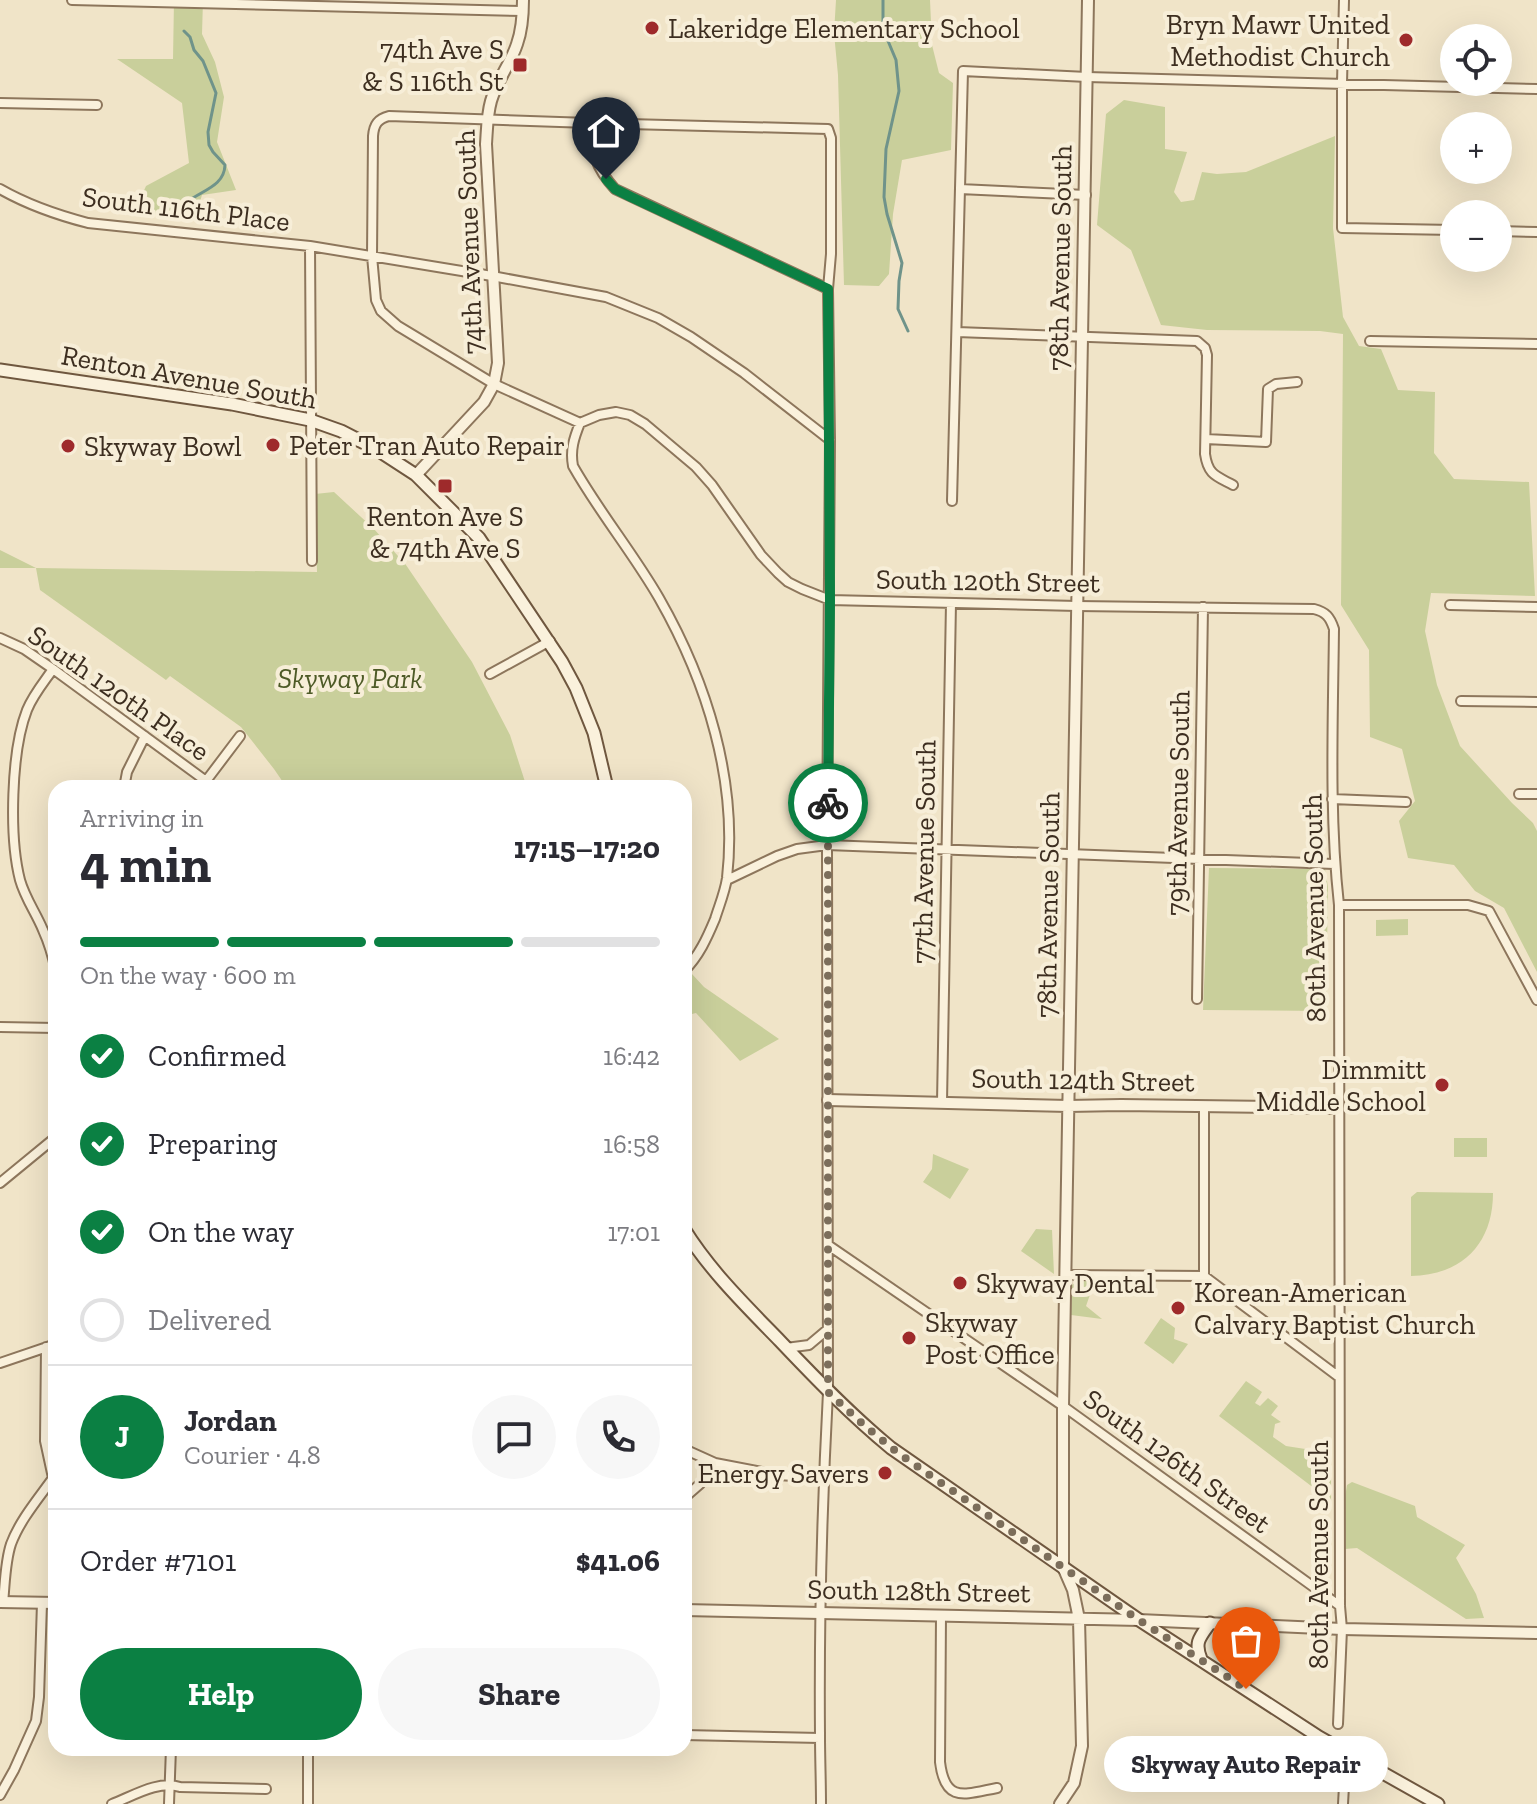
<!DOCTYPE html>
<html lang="en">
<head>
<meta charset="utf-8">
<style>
	:root { --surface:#fff; --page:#f7f7f7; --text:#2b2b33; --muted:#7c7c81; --line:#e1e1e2; --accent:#0b8043 }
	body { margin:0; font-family:"Zilla Slab",serif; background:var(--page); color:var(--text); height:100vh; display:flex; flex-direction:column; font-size:30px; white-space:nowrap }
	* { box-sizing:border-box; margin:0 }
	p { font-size:26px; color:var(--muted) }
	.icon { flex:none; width:44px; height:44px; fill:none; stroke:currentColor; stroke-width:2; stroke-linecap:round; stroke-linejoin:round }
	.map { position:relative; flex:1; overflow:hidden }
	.sheet { position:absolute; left:48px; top:780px; width:644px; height:976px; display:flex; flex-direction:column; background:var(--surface); border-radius:24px; box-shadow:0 8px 32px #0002 }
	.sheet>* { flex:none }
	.fabs { position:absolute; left:1440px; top:24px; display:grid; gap:16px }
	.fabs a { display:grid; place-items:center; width:72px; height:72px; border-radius:50%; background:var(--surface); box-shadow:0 8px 32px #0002; font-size:40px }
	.pin { position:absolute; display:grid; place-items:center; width:68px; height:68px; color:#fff; margin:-82px -34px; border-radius:50% 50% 50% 0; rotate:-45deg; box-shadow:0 0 8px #0007 }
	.pin .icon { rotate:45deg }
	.courier { position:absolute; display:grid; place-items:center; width:80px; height:80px; margin:-40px; border:6px solid #0b8043; border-radius:50%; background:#fff; color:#222; box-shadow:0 2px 10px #0007 }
	.bubble { position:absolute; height:56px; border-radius:28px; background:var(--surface); box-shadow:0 8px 32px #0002; font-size:26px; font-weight:700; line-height:56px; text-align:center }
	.headline em { font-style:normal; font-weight:700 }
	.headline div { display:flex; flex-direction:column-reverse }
	.headline { display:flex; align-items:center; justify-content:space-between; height:136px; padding:0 32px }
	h1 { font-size:52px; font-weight:700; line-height:60px }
	.bar { display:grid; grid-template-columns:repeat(4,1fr); gap:12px 8px; align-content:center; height:96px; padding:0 32px }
	.bar i { height:10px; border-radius:6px; background:var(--line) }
	.bar .active { background:var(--accent) }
	.bar p { grid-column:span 4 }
	.line { display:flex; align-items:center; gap:20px; padding:0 32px; border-top:2px solid var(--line) }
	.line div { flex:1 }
	.round { display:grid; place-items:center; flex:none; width:84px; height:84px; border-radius:42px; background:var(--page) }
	ol { padding:0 32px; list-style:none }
	li { display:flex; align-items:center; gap:24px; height:88px }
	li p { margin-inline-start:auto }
	li .icon { padding:8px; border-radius:50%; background:var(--accent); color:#fff; stroke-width:4 }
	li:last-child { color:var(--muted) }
	li i { width:44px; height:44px; border:4px solid var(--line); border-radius:50% }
	.cta { display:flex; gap:16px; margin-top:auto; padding:16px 32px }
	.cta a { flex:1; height:92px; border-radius:48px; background:var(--accent); color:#fff; font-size:32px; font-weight:700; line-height:92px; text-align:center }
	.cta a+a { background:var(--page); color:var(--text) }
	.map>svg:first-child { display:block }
	.green { fill:#c9cf9b }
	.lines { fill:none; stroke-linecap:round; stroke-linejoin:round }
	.stream { stroke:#6f938a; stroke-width:3 }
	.minor-casing { stroke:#8d765c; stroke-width:12 }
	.tertiary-casing { stroke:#8d765c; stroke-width:14 }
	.secondary-casing { stroke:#6f573f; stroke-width:15 }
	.minor { stroke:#faf1dc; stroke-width:8 }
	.tertiary { stroke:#faf1dc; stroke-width:10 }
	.secondary { stroke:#faf1dc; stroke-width:11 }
	.done { stroke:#7c6e5b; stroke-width:8; stroke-dasharray:0 14.4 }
	.route { stroke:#0b8043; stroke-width:10 }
	.poi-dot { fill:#9e2a2b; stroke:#f7eed8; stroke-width:3 }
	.labels { text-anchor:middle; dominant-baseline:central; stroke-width:8; stroke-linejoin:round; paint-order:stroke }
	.poi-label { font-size:28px; fill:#3d2e20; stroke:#f7eed8; text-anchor:start }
	.street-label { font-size:28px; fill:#3d2e20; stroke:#f7eed8 }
	.park-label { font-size:28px; font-style:italic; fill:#4d5a26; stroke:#f7eed8 }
</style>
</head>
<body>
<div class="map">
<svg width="1537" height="1804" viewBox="0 0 1537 1804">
	<rect width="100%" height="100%" fill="#f0e4c8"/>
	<!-- green -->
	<path class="green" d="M174,0H203L202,34L215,62L224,97L217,142L236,190L202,195L195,218L134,213L146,186L189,163L182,103L117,59H173Z
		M836,0H930L932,45L939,73L953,83L951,150L902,160L893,214L889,274L879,286L844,285L838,75L834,33Z
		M1124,100L1165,107V149L1187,152L1174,192L1181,202L1194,200L1202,172L1217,174L1246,172L1335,136L1333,228L1343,317L1359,346L1381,349L1398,390L1435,392L1434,453L1454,479L1529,482L1535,596L1431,593L1425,631L1437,685L1460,746L1512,803L1533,823L1537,831V972L1504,908L1475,891L1454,865L1408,858L1399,821L1415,801L1402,749L1370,737L1369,650L1341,605L1343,334L1320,331L1207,330L1161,325L1131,250L1097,225L1106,114Z
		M334,492L374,529L406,565L472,662L510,735L527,788H287L274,769L241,727L170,676L166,680L40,590L36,568H0V550L36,568L317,572L315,494Z
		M1209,868L1325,869L1328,887L1326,1011L1203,1010Z
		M1408,919V935L1376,936V920Z
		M692,974L704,987L779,1039L740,1061L696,1013L684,1016V981Z
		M1454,1138H1487V1157H1454Z
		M933,1154L969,1169L950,1199L923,1182L932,1169Z
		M1417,1192L1493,1193C1493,1244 1462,1275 1411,1276V1197Z
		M1036,1229L1052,1230L1054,1274L1021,1251Z
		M1078,1281H1104L1110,1290L1092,1289L1086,1306L1102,1319L1071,1315L1072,1285Z
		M1161,1318L1175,1328L1174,1339L1188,1344L1173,1364L1144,1343Z
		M1246,1381L1262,1392L1255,1403L1260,1406L1268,1398L1278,1406L1271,1415L1281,1422L1275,1424L1273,1437L1286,1446L1331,1453V1501L1219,1416Z
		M1352,1482L1415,1506L1417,1517L1465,1545L1456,1558L1476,1594L1484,1618L1466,1619L1357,1548L1345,1549V1497L1347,1485Z"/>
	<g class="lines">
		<!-- stream -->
		<path class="stream" d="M883,0V29L896,60L899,91L886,149L884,197L887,214L902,263L899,281L898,309L908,331
			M178,215C186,191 224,193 225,165L213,152L209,145L208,132L216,93L203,61L194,50L190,37L184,31"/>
		<!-- minor casing -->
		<g class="minor-casing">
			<path id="minor" d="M72,0L523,11
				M1344,0L1342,83V228L1454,230
				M0,103L97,105
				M589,123C592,152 595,167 615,189L828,289
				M0,189C28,205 57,215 88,223L310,246L492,276L606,297L658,318L691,337L744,373L830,440
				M960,189L1086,195
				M1498,231L1537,232
				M310,246L312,561
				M957,332L1197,341L1205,348L1207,355L1205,454C1208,475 1216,476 1233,485
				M1370,341L1537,344
				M580,423C574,438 570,450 573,466C599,512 633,553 659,598C707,682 738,781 727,878C725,892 719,906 715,919C707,938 699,956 684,971
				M1206,439L1266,442L1268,389L1276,384L1297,382
				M952,501L963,71L1087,77L1537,89
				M1450,605L1537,607
				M0,638L24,649L53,669L206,781L240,736
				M53,669C44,682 33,695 27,710C11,751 9,837 20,880C25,898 36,913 43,930C49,943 53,957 56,971
				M490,674L550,641
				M1461,701L1537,702
				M124,788L127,772L145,736
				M1519,794H1537
				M1332,799L1406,802
				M727,880L777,856L797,849L827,845L1334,864
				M1339,905H1468L1489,911L1537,1000
				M1197,999L1203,607
				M0,1027L56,1028
				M942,1102L951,603
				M0,1183L56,1137
				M828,1245L1063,1406L1340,1606
				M1065,1275L1204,1276L1339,1377
				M1204,1276V1106
				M786,1348L809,1345L828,1329
				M0,1363L56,1344
				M684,1449L715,1463
				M684,1498L700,1484L715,1463L778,1475L823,1478
				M3,1603C5,1584 5,1562 11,1544C20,1520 38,1499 53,1478L45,1441L46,1347
				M941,1615L940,1762C945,1804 965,1794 997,1788
				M684,1735L820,1738
				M308,1748V1804
				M0,1795L14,1770L36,1721L39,1697L42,1603
				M112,1804C133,1796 158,1780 180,1787L266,1789
				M169,1804L171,1748
				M821,1804C821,1781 820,1759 820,1736C819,1621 822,1506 828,1392L827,845L830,440L828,289L831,254V138L828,129L589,123L389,116C378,119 374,124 373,136L372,256L376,300L381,311L398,326L494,384L580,423L599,415L616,412L630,415L645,424L696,467L712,485L761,555L778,573L788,582L802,589L830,600L1077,606L1314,609C1326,612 1330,617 1334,629C1333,721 1329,814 1339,905L1340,1606L1342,1629L1338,1724
				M1343,1804L1344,1786"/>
		</g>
		<!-- tertiary casing -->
		<g class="tertiary-casing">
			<path id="tertiary" d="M416,475L484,402L494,384L498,363L486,144C487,130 487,115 491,101C497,80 511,63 517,44C522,30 523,14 523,0
				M828,1100L1068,1106L1121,1105L1338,1108
				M0,1602L56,1603
				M684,1610L1139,1620L1342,1629L1537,1633
				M1060,1804L1074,1783L1082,1746L1079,1619L1073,1590L1063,1567V1406L1088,0"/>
		</g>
		<!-- secondary casing -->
		<g class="secondary-casing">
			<path id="secondary" d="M0,370L232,404L310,420L341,431L376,449L416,475L479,538L562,662L576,688L594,733L607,788
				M684,1229C710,1271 746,1306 780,1341C816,1379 851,1415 891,1448L1139,1620L1319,1737L1438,1804
				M1201,1659C1194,1642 1200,1637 1210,1623"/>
		</g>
		<!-- minor -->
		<use href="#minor" class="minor"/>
		<!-- tertiary -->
		<use href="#tertiary" class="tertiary"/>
		<!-- secondary -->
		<use href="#secondary" class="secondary"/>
	</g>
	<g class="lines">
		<!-- done -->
		<path class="done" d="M828,803V1392L865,1426L898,1453L1139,1620L1246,1689"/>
		<!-- route -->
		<path class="route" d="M606,179L615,189L631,197L828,289L830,600L828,803"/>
	</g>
	<!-- markers -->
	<g class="poi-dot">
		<circle cx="652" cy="28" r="8"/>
		<circle cx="1406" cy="40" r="8"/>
		<rect x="512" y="57" width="16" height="16" rx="4"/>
		<circle cx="273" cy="445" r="8"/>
		<circle cx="68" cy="446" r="8"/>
		<rect x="437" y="478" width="16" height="16" rx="4"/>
		<circle cx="1442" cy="1085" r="8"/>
		<circle cx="960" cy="1283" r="8"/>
		<circle cx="1178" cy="1308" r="8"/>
		<circle cx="909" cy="1338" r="8"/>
		<circle cx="885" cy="1473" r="8"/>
	</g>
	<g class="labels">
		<!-- poi labels -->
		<g class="poi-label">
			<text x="1390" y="24" text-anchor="end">Bryn Mawr United<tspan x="1390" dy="32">Methodist Church</tspan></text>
			<text x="668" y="28">Lakeridge Elementary School</text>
			<text x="504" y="49" text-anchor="end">74th Ave S<tspan x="504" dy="32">&amp; S 116th St</tspan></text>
			<text x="289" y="445">Peter Tran Auto Repair</text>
			<text x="84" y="446">Skyway Bowl</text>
			<text x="445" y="516" text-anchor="middle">Renton Ave S<tspan x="445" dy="32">&amp; 74th Ave S</tspan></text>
			<text x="1426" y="1069" text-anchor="end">Dimmitt<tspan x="1426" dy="32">Middle School</tspan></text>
			<text x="976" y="1283">Skyway Dental</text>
			<text x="1194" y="1292">Korean-American<tspan x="1194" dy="32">Calvary Baptist Church</tspan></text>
			<text x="925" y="1322">Skyway<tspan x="925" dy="32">Post Office</tspan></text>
			<text x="869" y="1473" text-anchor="end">Energy Savers</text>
		</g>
		<!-- street labels -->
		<g class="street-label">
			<text transform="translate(186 209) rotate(7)">South 116th Place</text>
			<text transform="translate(469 242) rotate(-92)">74th Avenue South</text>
			<text transform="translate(1060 258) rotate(-89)">78th Avenue South</text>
			<text transform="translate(189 377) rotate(10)">Renton Avenue South</text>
			<text transform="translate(988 581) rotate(1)">South 120th Street</text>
			<text transform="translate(119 693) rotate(35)">South 120th Place</text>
			<text transform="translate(1178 803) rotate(-89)">79th Avenue South</text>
			<text transform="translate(924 852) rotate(-89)">77th Avenue South</text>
			<text transform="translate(1048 905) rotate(-89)">78th Avenue South</text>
			<text transform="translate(1314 908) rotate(-91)">80th Avenue South</text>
			<text transform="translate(1083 1080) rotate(1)">South 124th Street</text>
			<text transform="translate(1177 1461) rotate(36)">South 126th Street</text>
			<text transform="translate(1318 1555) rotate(-90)">80th Avenue South</text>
			<text transform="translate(919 1591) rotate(1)">South 128th Street</text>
		</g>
		<!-- park labels -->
		<g class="park-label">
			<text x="350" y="678">Skyway Park</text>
		</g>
	</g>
</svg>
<div class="fabs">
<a><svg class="icon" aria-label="locate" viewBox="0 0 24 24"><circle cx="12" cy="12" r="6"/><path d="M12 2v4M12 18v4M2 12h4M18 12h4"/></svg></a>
<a>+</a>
<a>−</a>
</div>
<div class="pin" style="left:1246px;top:1689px;background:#ea580c"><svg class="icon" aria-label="bag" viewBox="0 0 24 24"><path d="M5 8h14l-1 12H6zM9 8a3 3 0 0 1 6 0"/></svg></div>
<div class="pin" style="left:606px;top:179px;background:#1f2937"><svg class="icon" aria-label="home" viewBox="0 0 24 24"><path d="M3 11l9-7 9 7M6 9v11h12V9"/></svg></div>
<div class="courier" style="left:828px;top:803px"><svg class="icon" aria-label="bike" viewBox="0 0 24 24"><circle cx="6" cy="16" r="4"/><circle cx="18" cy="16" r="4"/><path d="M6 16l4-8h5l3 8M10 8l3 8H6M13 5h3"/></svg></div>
<div class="bubble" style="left:1104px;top:1736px;width:284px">Skyway Auto Repair</div>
<section class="sheet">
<div class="headline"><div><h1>4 min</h1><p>Arriving in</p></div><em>17:15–17:20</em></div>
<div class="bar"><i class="active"></i><i class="active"></i><i class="active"></i><i></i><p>On the way · 600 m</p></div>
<ol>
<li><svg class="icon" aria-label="check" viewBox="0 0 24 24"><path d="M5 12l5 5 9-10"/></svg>Confirmed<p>16:42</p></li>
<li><svg class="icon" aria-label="check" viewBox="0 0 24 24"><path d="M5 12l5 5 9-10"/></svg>Preparing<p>16:58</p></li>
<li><svg class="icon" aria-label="check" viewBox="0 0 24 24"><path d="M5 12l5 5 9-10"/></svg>On the way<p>17:01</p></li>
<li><i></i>Delivered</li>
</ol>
<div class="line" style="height:144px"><b class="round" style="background:var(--accent);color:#fff">J</b><div><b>Jordan</b><p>Courier · 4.8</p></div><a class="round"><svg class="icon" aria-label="chat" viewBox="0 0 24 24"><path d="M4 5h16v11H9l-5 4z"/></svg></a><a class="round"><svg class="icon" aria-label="phone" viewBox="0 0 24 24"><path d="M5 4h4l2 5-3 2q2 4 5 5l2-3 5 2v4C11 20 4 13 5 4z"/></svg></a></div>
<div class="line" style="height:104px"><div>Order #7101</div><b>$41.06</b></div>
<div class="cta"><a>Help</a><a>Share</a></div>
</section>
</div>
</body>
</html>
